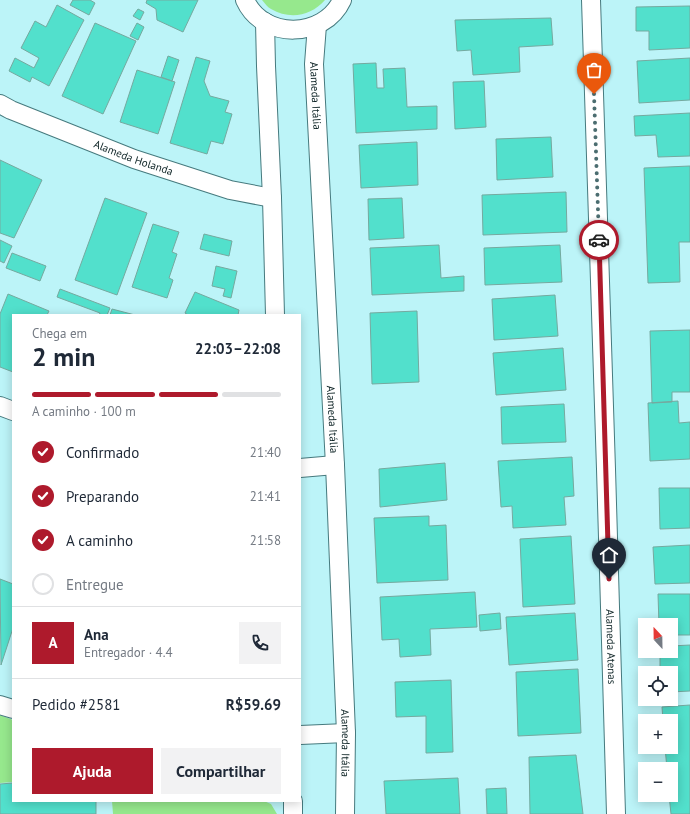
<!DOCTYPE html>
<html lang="pt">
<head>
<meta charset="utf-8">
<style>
	:root { --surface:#fff; --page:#f2f2f3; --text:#1f2937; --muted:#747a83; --line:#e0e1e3; --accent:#ae1a2c }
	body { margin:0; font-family:"PT Sans",sans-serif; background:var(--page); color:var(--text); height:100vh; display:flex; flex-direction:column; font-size:15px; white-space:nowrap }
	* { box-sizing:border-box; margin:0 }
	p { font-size:13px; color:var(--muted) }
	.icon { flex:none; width:22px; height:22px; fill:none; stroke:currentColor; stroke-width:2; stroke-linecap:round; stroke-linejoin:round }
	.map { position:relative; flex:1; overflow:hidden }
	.details { position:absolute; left:12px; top:314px; width:289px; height:488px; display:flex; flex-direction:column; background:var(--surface); border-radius:0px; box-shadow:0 2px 10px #0003 }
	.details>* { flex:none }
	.needle { width:26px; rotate:338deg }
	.tools { position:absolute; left:638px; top:618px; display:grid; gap:8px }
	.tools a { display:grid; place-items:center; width:40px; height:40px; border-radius:0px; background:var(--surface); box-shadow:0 2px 10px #0003; font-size:20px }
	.pin { position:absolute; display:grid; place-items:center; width:34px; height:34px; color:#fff; margin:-41px -17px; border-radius:50% 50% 50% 0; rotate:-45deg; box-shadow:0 0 4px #0007 }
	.pin .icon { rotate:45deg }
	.courier { position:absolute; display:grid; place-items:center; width:40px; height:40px; margin:-20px; border:3px solid #ae1a2c; border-radius:50%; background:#fff; color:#222; box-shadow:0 1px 5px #0007 }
	.summary em { font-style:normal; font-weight:800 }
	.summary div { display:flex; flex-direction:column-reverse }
	.summary { display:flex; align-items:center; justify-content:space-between; height:68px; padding:0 20px }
	h1 { font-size:26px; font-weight:800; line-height:30px }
	.bar { display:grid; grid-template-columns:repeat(4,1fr); gap:6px 4px; align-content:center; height:48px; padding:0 20px }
	.bar i { height:5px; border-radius:3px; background:var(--line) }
	.bar .current { background:var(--accent) }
	.bar p { grid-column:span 4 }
	.line { display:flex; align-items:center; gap:10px; padding:0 20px; border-top:1px solid var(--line) }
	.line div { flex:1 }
	.round { display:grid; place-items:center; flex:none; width:42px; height:42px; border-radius:0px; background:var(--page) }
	ol { padding:0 20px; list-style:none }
	li { display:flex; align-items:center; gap:12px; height:44px }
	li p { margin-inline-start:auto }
	li .icon { padding:4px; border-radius:50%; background:var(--accent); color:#fff; stroke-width:4 }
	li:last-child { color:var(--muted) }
	li i { width:22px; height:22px; border:2px solid var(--line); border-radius:50% }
	.action { display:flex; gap:8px; margin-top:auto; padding:8px 20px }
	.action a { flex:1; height:46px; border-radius:0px; background:var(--accent); color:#fff; font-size:16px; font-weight:800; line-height:46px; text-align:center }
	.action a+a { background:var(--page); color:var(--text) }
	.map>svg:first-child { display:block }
	.green { fill:#96e88d }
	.building { fill:#52e0cc; stroke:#75a99f }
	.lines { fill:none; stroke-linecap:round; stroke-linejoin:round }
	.street-casing { stroke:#467a7e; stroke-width:20 }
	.street { stroke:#fff; stroke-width:18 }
	.done { stroke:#4b6d70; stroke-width:4; stroke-dasharray:0 7.2 }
	.route { stroke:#ae1a2c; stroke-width:5 }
	.labels { text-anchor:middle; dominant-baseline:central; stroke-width:3; stroke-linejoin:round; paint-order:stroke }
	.street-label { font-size:11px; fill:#0e2426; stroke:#bcf4f8 }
</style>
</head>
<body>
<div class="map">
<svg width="690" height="814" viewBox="0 0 690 814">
	<rect width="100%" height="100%" fill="#bcf4f8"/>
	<!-- green -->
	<path class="green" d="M262,0H325C311,16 290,20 271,9C267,7 265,3 262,0Z
		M0,715L13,720V782L0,783Z
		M112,801H264L271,804L277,814H113Z"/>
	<!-- building -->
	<path class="building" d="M73,0H90L95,3L89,15L70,5Z
		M147,0H198L183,32L157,20L156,9L146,3Z
		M57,5L84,20L49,86L32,77L30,82L9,71L15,58L34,68L39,58L21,48L35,21L46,27Z
		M690,6V48L649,50V31H636V7Z
		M138,9L144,12L140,20L133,16Z
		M551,18L553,45L519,47L520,72L473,75L471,50L457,51L455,20Z
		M95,23L136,41L103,114L62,96Z
		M137,23L144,27L138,40L130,36Z
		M168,56L179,60L172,81L161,77Z
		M196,57L210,61L204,81L210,96L229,101L225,112L232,114L223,144L211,141L207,154L170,143Z
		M690,58V100L639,103L637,61Z
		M376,63L377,88H384L383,69L405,68L407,107L437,106V129L356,133L353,64Z
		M137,70L175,82L158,134L120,122Z
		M484,81L486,127L455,129L453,82Z
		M690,113V156L658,157L656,135L635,136L634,116Z
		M551,137L553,177L497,180L496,139Z
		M417,142L418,185L361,188L359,145Z
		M0,160L42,180L14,238L0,233Z
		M690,166V242H679L680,282L648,283L644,168Z
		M566,192L567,232L483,235L482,195Z
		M105,198L147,213L117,295L75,280Z
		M402,198L404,238L369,240L368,199Z
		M153,224L179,232L172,252L177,254L169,278L173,280L167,298L132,287Z
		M204,234L232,241L229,256L200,249Z
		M0,240L12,246L4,263L0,261Z
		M439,245L441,278L464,276V291L372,295L370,248Z
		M560,245L562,282L485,285L484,248Z
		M12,253L46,266L40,281L6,268Z
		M216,266L237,271L231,298L223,296L225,289L212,286Z
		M60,289L110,308L107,315H99L100,313L57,297Z
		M195,292L239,310L238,315H188L185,313Z
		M8,294L49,311L47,315H13V372L0,367V314Z
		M555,295L558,336L494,340L492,299Z
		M112,309L135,315H110Z
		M417,311L419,382L372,384L370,313Z
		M690,330V392H672V402L652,403L650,331Z
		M563,348L566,390L496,395L493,353Z
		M678,401L679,423L690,422V459L650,461L648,403Z
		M564,404L566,442L502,444L501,407Z
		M572,457L574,496L564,497L566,525L513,528L512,506L501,507L498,461Z
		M445,463L447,500L380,507L379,469Z
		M659,488H690V528L660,529Z
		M429,516V526L446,525L448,580L377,583L374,518Z
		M571,536L575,604L523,607L520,539Z
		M690,545V583L655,584L653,547Z
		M0,579L13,584V628L1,665Z
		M475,592L477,627L430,629L431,655L400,657L399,639L382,640L380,597Z
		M658,594H690V635H671V625H659Z
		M500,613L501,629L480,631L479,615Z
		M575,613L578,660L509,665L506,617Z
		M690,645V691L671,692V673H660V651H671V646Z
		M578,669L581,733L518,736L516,672Z
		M451,680L453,752L426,753V716L396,717L395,682Z
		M690,705V814H671L669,795H671V769H667L665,747H671V721H663L662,707Z
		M576,755L583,814H530L529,757Z
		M458,778L460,814H386L384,781Z
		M13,783V801H96V814H0V784Z
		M506,788L507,814H487L486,789Z"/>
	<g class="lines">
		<!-- street casing -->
		<g class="street-casing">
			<g id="street">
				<path d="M245,0C263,40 324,39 342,0"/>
				<path id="s1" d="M591,0L606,469L616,814"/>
				<path d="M265,22L266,66L272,198L275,315"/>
				<path id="s2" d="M317,25L314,64L335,465L346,733L345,814"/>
				<path id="s3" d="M0,104L11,110L134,159L230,190L272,198"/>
				<path d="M0,406L13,411"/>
				<path d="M300,468L335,465"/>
				<path d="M0,705L13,709"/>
				<path d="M300,735L346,733"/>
				<path d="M293,801V814"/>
			</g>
		</g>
		<!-- street -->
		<use href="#street" class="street"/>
	</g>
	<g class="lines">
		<!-- done -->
		<path class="done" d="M594,94L599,240"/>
		<!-- route -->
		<path class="route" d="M599,240L609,579"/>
	</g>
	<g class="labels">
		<!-- street labels -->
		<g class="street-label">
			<text stroke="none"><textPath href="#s2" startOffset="71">Alameda Itália</textPath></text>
			<text stroke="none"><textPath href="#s3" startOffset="144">Alameda Holanda</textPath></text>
			<text stroke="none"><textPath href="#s2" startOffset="395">Alameda Itália</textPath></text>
			<text stroke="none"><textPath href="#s1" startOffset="647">Alameda Atenas</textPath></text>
			<text stroke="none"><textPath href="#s2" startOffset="719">Alameda Itália</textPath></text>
		</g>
	</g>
</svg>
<div class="tools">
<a><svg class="needle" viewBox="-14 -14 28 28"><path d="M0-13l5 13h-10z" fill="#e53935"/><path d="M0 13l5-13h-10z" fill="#747a83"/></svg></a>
<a><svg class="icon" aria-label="locate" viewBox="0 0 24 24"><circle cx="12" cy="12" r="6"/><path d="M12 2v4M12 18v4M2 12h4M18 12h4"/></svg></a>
<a>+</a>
<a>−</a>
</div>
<div class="pin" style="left:594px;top:94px;background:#ea580c"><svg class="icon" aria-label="bag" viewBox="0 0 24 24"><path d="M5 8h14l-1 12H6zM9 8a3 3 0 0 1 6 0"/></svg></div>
<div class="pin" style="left:609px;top:579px;background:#1f2937"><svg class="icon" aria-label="home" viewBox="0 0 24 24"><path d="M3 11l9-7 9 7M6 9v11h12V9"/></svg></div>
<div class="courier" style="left:599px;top:240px"><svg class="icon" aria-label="car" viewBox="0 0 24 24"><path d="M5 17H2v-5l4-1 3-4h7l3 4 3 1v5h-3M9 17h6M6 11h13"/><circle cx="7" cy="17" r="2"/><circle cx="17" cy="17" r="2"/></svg></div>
<section class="details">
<div class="summary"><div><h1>2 min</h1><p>Chega em</p></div><em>22:03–22:08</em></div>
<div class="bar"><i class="current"></i><i class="current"></i><i class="current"></i><i></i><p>A caminho · 100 m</p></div>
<ol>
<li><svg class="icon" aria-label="check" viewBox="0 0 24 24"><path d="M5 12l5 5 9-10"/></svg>Confirmado<p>21:40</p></li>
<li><svg class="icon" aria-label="check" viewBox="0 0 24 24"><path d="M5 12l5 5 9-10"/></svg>Preparando<p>21:41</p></li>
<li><svg class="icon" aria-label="check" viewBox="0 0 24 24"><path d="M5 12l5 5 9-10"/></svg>A caminho<p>21:58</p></li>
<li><i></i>Entregue</li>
</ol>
<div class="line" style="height:72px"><b class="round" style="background:var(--accent);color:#fff">A</b><div><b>Ana</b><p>Entregador · 4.4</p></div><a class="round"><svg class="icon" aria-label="phone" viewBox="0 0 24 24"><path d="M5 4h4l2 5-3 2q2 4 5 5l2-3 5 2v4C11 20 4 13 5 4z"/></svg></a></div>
<div class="line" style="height:52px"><div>Pedido #2581</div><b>R$59.69</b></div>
<div class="action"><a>Ajuda</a><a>Compartilhar</a></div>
</section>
</div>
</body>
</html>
